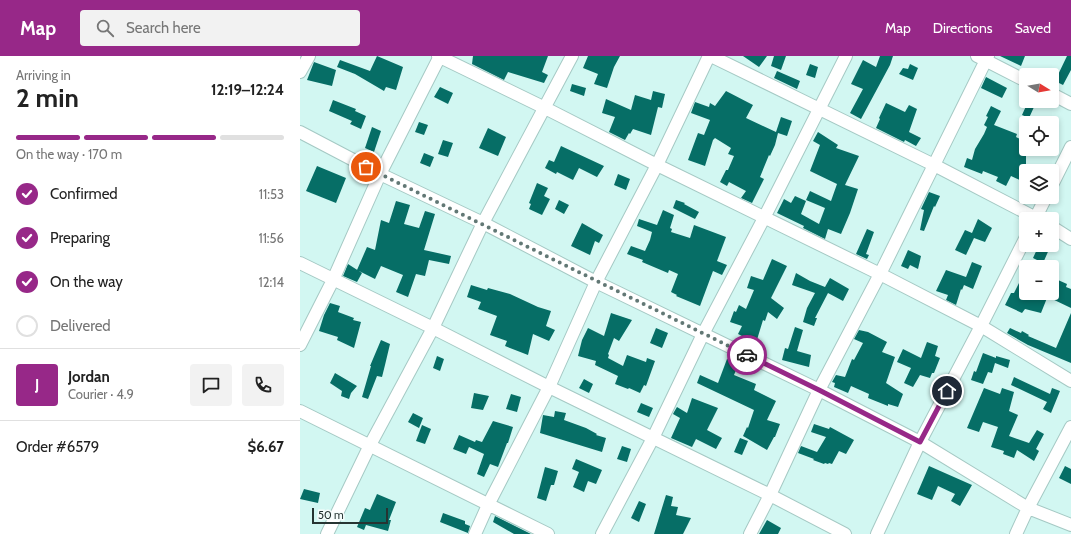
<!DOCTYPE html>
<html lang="en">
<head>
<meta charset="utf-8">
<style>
	:root { --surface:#fff; --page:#f2f2f2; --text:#222; --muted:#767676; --line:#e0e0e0; --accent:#972888 }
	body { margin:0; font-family:Cabin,sans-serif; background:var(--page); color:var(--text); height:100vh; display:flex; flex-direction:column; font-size:15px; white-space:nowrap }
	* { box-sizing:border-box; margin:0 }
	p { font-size:13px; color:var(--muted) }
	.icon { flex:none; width:22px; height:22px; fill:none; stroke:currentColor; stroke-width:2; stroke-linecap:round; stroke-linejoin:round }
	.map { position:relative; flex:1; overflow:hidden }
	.panel { display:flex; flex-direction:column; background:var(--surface); width:300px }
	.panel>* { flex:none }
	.needle { width:26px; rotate:101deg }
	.tools { position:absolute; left:719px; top:12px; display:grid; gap:8px }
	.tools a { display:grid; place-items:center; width:40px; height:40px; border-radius:4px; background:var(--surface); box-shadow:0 2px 6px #0003; font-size:20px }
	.scale { position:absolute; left:12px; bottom:10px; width:76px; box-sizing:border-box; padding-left:4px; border:2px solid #263432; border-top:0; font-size:11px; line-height:14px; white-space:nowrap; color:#263432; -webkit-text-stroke:3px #f6fdfc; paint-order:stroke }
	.pin { position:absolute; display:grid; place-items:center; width:34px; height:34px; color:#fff; margin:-17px; border:2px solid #fff; border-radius:50%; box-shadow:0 1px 4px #0007 }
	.courier { position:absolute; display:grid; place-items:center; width:40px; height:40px; margin:-20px; border:3px solid #972888; border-radius:50%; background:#fff; color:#222; box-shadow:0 1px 5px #0007 }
	.overview em { font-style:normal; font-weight:800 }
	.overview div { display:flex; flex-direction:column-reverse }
	.overview { display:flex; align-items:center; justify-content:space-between; height:68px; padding:0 16px }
	h1 { font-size:26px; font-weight:800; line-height:30px }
	.bar { display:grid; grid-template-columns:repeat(4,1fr); gap:6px 4px; align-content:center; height:48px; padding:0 16px }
	.bar i { height:5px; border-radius:3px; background:var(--line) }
	.bar .current { background:var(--accent) }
	.bar p { grid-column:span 4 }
	.line { display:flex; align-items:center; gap:10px; padding:0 16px; border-top:1px solid var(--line) }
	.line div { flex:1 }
	.round { display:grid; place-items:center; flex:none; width:42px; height:42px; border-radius:4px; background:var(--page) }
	ol { padding:0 16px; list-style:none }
	li { display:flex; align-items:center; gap:12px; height:44px }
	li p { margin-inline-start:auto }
	li .icon { padding:4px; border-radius:50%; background:var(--accent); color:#fff; stroke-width:4 }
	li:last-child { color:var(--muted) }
	li i { width:22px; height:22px; border:2px solid var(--line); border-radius:50% }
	header { display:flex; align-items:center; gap:24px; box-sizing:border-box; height:56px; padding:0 20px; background:var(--accent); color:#fff }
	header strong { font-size:19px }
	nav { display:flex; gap:22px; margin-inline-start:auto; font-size:14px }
	.search { width:280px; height:36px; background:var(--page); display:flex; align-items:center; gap:10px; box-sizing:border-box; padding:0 14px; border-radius:4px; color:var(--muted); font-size:15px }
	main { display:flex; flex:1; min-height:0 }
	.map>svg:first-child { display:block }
	.building { fill:#066e66 }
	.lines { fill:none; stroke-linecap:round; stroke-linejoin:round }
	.minor-casing { stroke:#a5c9c4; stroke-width:14 }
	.minor { stroke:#fff; stroke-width:12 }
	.done { stroke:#627875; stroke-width:4; stroke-dasharray:0 7.2 }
	.route { stroke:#972888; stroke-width:5 }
</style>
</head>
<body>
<header>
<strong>Map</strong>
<div class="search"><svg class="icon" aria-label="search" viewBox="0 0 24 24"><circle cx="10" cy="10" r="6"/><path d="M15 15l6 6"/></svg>Search here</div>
<nav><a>Map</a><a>Directions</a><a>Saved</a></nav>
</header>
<main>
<section class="panel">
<div class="overview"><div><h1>2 min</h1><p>Arriving in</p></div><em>12:19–12:24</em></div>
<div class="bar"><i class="current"></i><i class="current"></i><i class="current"></i><i></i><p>On the way · 170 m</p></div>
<ol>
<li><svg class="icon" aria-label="check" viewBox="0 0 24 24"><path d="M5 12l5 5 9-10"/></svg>Confirmed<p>11:53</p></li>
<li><svg class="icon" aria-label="check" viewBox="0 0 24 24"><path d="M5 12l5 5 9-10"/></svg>Preparing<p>11:56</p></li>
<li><svg class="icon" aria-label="check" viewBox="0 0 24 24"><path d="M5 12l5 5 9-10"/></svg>On the way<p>12:14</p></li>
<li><i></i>Delivered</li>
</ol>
<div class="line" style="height:72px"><b class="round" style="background:var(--accent);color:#fff">J</b><div><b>Jordan</b><p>Courier · 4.9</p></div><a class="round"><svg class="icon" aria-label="chat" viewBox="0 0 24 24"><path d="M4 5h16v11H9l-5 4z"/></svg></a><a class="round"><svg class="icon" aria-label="phone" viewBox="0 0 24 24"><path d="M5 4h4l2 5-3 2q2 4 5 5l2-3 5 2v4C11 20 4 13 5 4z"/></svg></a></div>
<div class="line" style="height:52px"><div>Order #6579</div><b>$6.67</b></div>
</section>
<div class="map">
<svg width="771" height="478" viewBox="0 0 771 478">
	<rect width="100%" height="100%" fill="#d2f7f2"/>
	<!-- building -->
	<path class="building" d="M77,0L103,11L96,34L86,31L84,35L55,18L37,11L40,4L70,15Z
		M173,0H248L242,16L248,19L244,27L208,16L204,24L172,8Z
		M288,0H320L314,11L307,32L294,28L298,18L283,12Z
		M443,0H467L459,11Z
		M474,0H486L481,14L471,10Z
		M580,0H593L590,9L561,63L550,57L563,33L551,28L563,4L576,11Z
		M700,0H725L721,10Z
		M767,0H771V14L763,29L755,25Z
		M14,6L36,14L32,30L7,24Z
		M510,8L518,11L515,22L506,19Z
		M610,8L618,12L613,24L599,18L603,12L608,13Z
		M477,15L500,25L497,33L474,22Z
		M686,21L707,32L702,42L681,32Z
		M272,28L286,32L284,40L270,35Z
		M140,31L153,37L148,48L134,41Z
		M353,35L365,38L362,52L358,51L351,79L333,73L330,78L329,77L325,84L309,76L315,61L302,57L306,43L331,54L335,39L351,44Z
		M426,35L453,49L446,62L476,76L481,61L492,65L487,80L478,77L475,89L470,100L469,99L460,121L464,123L452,147L441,142L446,135L429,126L427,130L420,126L426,114H428L434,100L428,98L431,92L415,82L413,84L405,110L388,104L398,77L404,79L410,64L391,57L395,46L409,51L410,47L415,50Z
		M33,44L56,53L55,55L66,60L61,73L50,68L52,65L29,55Z
		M586,47L605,56L609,49L617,53L609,76L621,82L616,90L605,84L604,86L576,72L580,63L579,62Z
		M727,48L734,51L729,62L722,59Z
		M691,50L701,55L694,69L717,78L716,81L726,86V127L711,120L706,130L696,125L698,121L683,115L682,118L664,111L667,102L672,104L675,93L684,78L687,71L684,69L688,61L686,60Z
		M119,66L128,69L124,79L115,76Z
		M72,71L81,75L74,96L65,92Z
		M188,72L206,81L198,100L179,92Z
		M518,76L538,89L536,92L559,100L545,129L558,133L550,157L541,178L528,173L525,183L503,172L504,170L477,157L484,143L491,147L495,140L506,145L501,158L519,168L525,152L506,144L510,135L531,145L537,128L510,115L520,89L513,85Z
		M143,84L153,87L148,101L138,98Z
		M261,90L304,110L297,121L279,112L273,124L257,116L256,118L245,112L249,104L254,106Z
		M124,97L134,101L130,111L120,107Z
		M17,110L46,122L36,147L6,135Z
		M318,118L330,123L326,134L314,129Z
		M237,127L248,132L244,140L250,143L242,159L229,153L231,148L229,147Z
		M629,136L640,140L635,151L634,150L624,175L620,174L624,154L621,153Z
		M259,144L269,149L264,158L255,153Z
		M376,144L385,147L384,148L399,156L395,163L373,152Z
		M96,145L110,149L104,168L119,172L125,155L135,158L124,194L151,200L149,208L129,204L125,220L116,218L108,241L96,236L103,219L81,210L75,223L57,214L67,191L75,194L81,164L89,167Z
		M363,154L374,159L370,172L372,173L371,176L390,182L394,169L426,181L417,205L427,209L422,219L413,215L400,250L376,240L377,239L371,236L378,218L369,214L368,217L342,206L343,204L327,198L331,190L345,195L350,184L352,176L337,170L339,163L357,169Z
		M678,163L692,172L685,186L674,182L666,199L655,194L665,174L672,177Z
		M282,167L303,179L299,187L295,185L290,199L271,190Z
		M567,173L574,176L566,198L569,199L567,203L556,198Z
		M739,189H751L743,207L733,202Z
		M608,194L621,200L618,213L610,209L608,213L601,210Z
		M472,203L487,210L471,242L484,252L477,263L468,256L465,265L463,264L456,287L438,278L442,270L430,266L434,255L436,256L439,249L446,253L454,234L447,232L451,220L463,224Z
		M672,206L682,210L673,233L664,229L662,234L661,233L656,249L646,244L648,239L636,235L646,214L666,221Z
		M48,208L62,217L57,226L43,220Z
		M496,217L510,225L525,231L530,222L549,233L543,245L528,237L515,262H517L514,270L503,266L507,252L515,237L492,229Z
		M758,224L767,228L766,231L771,233V252L748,241L750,237H752V233L754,234Z
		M720,225L726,228V237H749L741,257L725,253L722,257L705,249L711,237H714Z
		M171,229L187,234L188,232L210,238L238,251L251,255L246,270L255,274L249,285L233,278L228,299L205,290L207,285L190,279L197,260L178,253L181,246L167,241Z
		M30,247L40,250L38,256L54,262L53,264L61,266L54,292L37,284L38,281L19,275L24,259Z
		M311,257L332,264L319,285L314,282L308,298L309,299L308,302L323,310L327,299L346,306L347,302L355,305L346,330L344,329L340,337L329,332L328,333L315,328L318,320L295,309L296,305L278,300L282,284L288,272L304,280Z
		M771,257V307L728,289L707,277L710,272L721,277L722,275L729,279L728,280L756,292Z
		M495,271L503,274L497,295L511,299L509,311L482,304L485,292L488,293Z
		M356,272L368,277L362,292L350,287Z
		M559,274L568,276L587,286L582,296L595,301L586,327L603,338L598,351L588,348V350L568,342L569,338L551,330L548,337L534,331L535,327L532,326L536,319L545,321L552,303L554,304L563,287L554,283Z
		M81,284L90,288L85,309L82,321L77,320L68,343L62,341L71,310H70Z
		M627,286L638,290L635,300L640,302L634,317H632L630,322L620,319L613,331L604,327L611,312L597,306L603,293L621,302Z
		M683,297L696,302V300L710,304L708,312L695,307L692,317L688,316L683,328L671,324L674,315L676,316Z
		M137,300L144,303L140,315L133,312Z
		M427,303L439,307L434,319L456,328L454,334L476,345L467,364L480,368L475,381H474L467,394L443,380L447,371L448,372L454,354L397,327L400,319L418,327Z
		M35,317L57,330L51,337L49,343L41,340L42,335L30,327Z
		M714,321L750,338L752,332L760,335L751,357L743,353L747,346L711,329Z
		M284,323L293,328L289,337L279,332Z
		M684,332L700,338L702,332L714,336L709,355L718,359L709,380L729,387L737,374L744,378L736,393L739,395L734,405L717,394L714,402L703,398L704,395L691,391L698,371L683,366L679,376L667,372Z
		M174,337L189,340L183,354L171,352Z
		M211,338L221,341L217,356L206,353Z
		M392,342L418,352L407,374L422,382L416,393L396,383L392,391L371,382L380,362L373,358L374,356L377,351L387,357Z
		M341,347L353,352L349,361L337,356Z
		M255,355L266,357L264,364L286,372L297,378L296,379L306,382L302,396L240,377L243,359L254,361Z
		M113,357L123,362L119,372L108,366Z
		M193,365L213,371L208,387H207L198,411L190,408L184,421L177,418L184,398L169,391L166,398L153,393L159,379L175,386L176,384L182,386Z
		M514,368L529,373L530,371L554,384L546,398L539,395L532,408L529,407L528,408L525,407L524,408L513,404L514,403L498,397L501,390L517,396L526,381L511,376Z
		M122,369L131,373L125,388L116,385Z
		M440,382L448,385L442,399L434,396Z
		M322,390L331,393L327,406L317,403Z
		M276,403L302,414L296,428L288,425L284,436L273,431L279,416L272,413Z
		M629,410L672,429L660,450L651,445L655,438L638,430L632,444L617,438Z
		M765,410L771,413V428L759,422Z
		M245,411L258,415L254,429H251L246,445L237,442Z
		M4,433L20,437L18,447L0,443Z
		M77,438L96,446L89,464H91L88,475L66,469L64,474L57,471L65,452L70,454Z
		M366,439L373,441L371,450L378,451L376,459L391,462L383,478H354Z
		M339,445L346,448L339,466L331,462Z
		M143,457L165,465V468L170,470L168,477L140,466Z
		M195,460L231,478H214L193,466Z
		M467,464L481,472L478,478H459Z"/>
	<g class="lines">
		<!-- minor casing -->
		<g class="minor-casing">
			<path id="minor" d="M138,0L245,52L357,109L580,218L681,270L771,325
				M411,0L634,109L738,163
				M677,0L726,25
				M0,16L9,0
				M752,38L771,48
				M0,76L80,118L183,167L296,226L519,334L620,386L728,452L771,469
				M752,129L771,91
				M735,163L746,141
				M752,171L771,183
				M0,207L133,272L249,331L470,439L545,478
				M0,289L33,224L80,118L140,0
				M0,355L248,478
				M27,478L70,389L133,272L183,167L272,0
				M175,478L188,449L249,331L296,226L357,109L409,0
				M302,478L353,382L403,278L464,162L546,0
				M450,478L470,439L519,334L580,218L688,0
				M577,478L620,386L681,270L726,181
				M716,478L728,452L771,371"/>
		</g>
		<!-- minor -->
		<use href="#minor" class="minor"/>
	</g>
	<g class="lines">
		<!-- done -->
		<path class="done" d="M66,111L447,299"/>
		<!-- route -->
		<path class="route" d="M447,299L519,334L620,386L647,335"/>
	</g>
</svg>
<div class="tools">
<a><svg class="needle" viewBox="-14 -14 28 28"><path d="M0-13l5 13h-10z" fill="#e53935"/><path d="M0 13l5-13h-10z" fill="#767676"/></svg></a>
<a><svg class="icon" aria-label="locate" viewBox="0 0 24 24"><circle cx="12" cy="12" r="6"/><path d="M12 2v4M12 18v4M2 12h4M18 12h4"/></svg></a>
<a><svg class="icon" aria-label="layers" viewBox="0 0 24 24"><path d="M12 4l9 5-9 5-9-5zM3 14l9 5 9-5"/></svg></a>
<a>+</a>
<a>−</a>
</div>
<div class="scale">50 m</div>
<div class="pin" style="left:66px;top:111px;background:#ea580c"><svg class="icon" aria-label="bag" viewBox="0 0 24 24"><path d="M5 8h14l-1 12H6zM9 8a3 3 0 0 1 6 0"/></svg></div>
<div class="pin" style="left:647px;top:335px;background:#1f2937"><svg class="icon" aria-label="home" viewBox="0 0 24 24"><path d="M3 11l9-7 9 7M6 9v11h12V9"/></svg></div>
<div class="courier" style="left:447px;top:299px"><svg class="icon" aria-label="car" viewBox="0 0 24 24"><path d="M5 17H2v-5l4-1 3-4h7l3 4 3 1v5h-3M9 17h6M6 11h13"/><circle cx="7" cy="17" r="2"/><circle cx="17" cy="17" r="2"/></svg></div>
</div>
</main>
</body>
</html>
